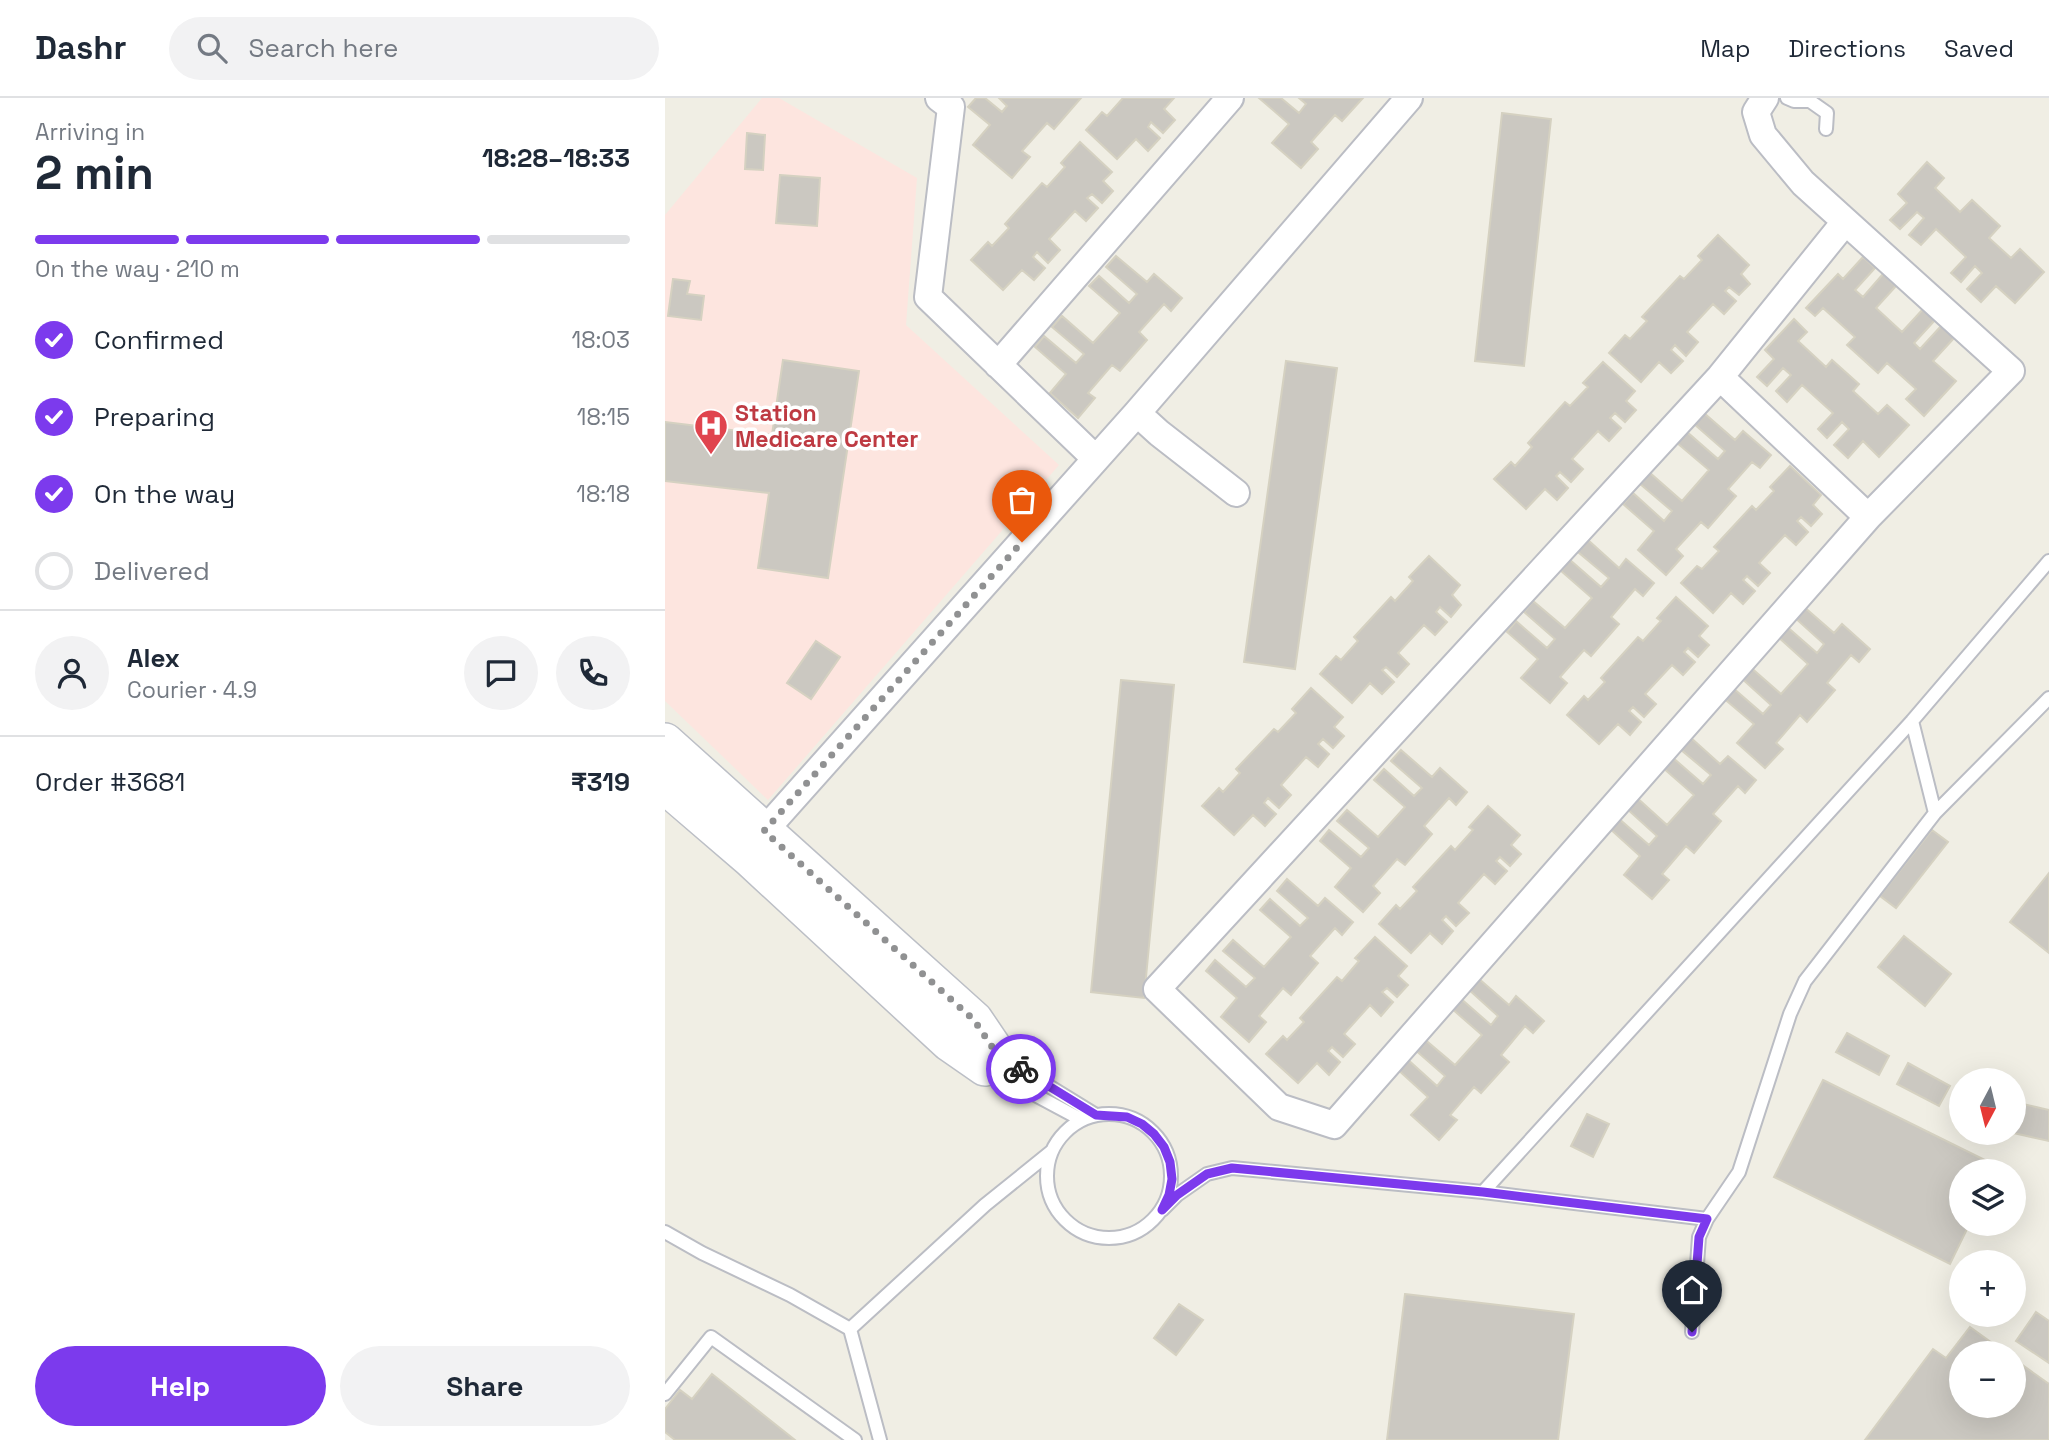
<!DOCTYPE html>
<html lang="en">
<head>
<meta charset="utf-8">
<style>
	:root { --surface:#fff; --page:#f2f2f3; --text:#1f2937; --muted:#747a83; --line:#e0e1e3; --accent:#7c3aed }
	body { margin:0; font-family:"Space Grotesk",sans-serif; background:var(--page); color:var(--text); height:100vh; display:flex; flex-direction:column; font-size:26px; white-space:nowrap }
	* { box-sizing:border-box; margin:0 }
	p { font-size:23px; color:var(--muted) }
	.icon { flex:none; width:38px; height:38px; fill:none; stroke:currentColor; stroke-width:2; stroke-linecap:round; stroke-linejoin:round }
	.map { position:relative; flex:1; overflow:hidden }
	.details { display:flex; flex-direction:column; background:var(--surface); width:665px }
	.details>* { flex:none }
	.needle { width:46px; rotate:187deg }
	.buttons { position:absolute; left:1284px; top:970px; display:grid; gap:14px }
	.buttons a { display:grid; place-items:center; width:77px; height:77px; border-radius:50%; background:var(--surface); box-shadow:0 7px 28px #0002; font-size:35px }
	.pin { position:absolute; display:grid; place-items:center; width:60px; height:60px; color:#fff; margin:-72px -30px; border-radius:50% 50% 50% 0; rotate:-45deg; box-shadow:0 0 7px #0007 }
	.pin .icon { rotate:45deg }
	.courier { position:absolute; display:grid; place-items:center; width:70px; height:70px; margin:-35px; border:5px solid #7c3aed; border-radius:50%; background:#fff; color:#222; box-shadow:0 2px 9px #0007 }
	.headline em { font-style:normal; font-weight:700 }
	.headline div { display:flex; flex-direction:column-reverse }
	.headline { display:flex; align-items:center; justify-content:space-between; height:119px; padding:0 35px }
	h1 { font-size:46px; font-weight:700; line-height:52px }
	.bar { display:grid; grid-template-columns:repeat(4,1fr); gap:10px 7px; align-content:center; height:84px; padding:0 35px }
	.bar i { height:9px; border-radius:5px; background:var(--line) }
	.bar .current { background:var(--accent) }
	.bar p { grid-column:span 4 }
	.line { display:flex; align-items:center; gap:18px; padding:0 35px; border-top:2px solid var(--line) }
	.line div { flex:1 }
	.round { display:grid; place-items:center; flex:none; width:74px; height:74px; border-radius:37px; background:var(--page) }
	ol { padding:0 35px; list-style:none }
	li { display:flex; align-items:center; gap:21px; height:77px }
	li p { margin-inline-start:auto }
	li .icon { padding:7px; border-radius:50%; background:var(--accent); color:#fff; stroke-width:4 }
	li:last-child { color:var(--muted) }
	li i { width:38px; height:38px; border:4px solid var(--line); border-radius:50% }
	.button { display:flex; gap:14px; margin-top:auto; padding:14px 35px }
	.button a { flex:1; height:80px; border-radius:42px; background:var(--accent); color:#fff; font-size:28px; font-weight:700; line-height:80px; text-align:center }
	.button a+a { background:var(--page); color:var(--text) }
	header { display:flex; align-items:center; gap:42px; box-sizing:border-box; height:98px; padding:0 35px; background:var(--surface); border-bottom:2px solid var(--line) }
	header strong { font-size:33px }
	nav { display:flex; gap:38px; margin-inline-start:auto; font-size:24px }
	.search { width:490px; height:63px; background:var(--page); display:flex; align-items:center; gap:18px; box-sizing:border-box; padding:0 24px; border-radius:38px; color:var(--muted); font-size:26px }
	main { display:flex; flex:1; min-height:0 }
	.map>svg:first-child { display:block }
	.medical { fill:#fde5df }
	.building { fill:#cbc8c1; stroke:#d5d1c1; stroke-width:2 }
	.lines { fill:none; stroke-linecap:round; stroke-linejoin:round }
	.service-casing { stroke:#bbbdc4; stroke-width:16 }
	.minor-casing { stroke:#bbbdc4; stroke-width:30 }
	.secondary-casing { stroke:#bcbfc6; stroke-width:40 }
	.service { stroke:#fff; stroke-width:12 }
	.minor { stroke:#fff; stroke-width:26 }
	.secondary { stroke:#fff; stroke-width:37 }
	.done { stroke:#909192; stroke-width:7; stroke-dasharray:0 12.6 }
	.route { stroke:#7c3aed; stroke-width:9 }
	.labels { text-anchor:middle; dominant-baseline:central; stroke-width:7; stroke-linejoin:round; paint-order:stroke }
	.health-label { font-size:23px; font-weight:bold; fill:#be3a42; stroke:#fff; text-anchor:start }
</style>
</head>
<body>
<header>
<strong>Dashr</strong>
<div class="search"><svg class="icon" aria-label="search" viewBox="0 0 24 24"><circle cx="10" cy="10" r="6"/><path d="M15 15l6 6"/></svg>Search here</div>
<nav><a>Map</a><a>Directions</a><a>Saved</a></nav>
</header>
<main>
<section class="details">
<div class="headline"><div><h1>2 min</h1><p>Arriving in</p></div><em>18:28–18:33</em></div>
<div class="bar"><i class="current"></i><i class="current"></i><i class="current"></i><i></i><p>On the way · 210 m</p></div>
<ol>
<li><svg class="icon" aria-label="check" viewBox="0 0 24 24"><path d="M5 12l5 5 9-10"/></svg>Confirmed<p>18:03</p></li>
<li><svg class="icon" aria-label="check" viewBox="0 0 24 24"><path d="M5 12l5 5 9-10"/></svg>Preparing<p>18:15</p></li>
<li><svg class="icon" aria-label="check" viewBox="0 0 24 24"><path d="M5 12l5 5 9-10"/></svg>On the way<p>18:18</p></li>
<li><i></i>Delivered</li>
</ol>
<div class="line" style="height:126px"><a class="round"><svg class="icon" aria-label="person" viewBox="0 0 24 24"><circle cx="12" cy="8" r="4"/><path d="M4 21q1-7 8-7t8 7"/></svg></a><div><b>Alex</b><p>Courier · 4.9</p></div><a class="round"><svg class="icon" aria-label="chat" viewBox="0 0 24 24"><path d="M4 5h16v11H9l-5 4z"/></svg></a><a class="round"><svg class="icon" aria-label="phone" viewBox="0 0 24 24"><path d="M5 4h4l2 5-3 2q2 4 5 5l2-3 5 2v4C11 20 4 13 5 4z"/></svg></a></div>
<div class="line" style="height:91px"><div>Order #3681</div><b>₹319</b></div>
<div class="button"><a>Help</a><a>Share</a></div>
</section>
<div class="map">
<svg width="1384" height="1342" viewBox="0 0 1384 1342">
	<rect width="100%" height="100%" fill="#f0eee4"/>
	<!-- medical -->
	<path class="medical" d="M97,0H114L252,80L241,227L394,367L103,702L0,603V117Z"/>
	<!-- building -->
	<path class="building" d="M311,0H320L337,14L342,8L334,0H416L389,31L382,25L357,53L365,59L347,80L308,47L325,27L303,9Z
		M458,0H509L499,11L510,22L498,35L486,24L483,29L495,40L483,53L471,41L452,61L421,32L437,14L442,18Z
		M594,0H616L634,15L641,6L634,0H698L677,23L670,17L646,44L653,51L636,70L607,45L624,26Z
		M837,15L886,21L859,268L810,263Z
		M82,35L100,37L98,72L80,71Z
		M415,44L447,74L438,83L448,93L437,105L427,96L422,100L433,110L421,123L410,113L384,141L395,152L383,165L372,154L368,159L380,170L369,182L357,172L338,192L306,162L323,144L327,148L344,130L340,126L377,85L382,89L400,69L396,65Z
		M1262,64L1279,80L1270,90L1295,114L1307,102L1335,128L1324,140L1346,160L1355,151L1379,174L1350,205L1331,188L1316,204L1302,191L1317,175L1310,168L1296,184L1286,175L1301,159L1271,131L1256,147L1244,137L1259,120L1252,114L1235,131L1225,122L1242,105L1233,96Z
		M115,77L155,80L152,128L111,125Z
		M1053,137L1084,167L1076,176L1085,186L1074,197L1064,189L1060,193L1071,203L1059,216L1048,206L1022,234L1033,244L1021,258L1010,247L1006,252L1018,263L1006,275L994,264L976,284L944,255L960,237L965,241L982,223L977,219L1015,178L1019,181L1037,162L1033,158Z
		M451,158L482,184L489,176L517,200L506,213L499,206L474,234L482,242L455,273L447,267L423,295L430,300L413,320L385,295L401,276L370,249L379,238L411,265L419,256L387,229L397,218L428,245L455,215L424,188L434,178L464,205L472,196L441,169Z
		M1198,159L1210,170L1190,192L1198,199L1218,176L1231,188L1211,210L1237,234L1259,210L1271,221L1249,245L1255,251L1277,227L1290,239L1268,263L1291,283L1259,318L1241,301L1251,291L1222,265L1213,275L1182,247L1190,239L1158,210L1150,218L1141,210L1173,176L1178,181Z
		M8,181L25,183L22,196L39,198L36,222L3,218Z
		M1129,221L1142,234L1133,243L1161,269L1167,262L1194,286L1188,293L1213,316L1222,307L1244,327L1214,359L1198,343L1183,360L1169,347L1184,331L1177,324L1162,340L1153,331L1168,315L1137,287L1122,304L1111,293L1126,277L1118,270L1102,288L1092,279L1109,261L1100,252Z
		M118,262L194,273L163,480L93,470L104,395L0,383V324L107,337Z
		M621,263L672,270L630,571L579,564Z
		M938,264L970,293L961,303L971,312L960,324L950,315L945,320L956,330L944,343L933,333L907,361L918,371L906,384L895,374L891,378L903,390L892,402L880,391L861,411L829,381L846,364L850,368L867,349L863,345L900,304L905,308L923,289L918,285Z
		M1039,315L1070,342L1078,333L1106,357L1095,370L1087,364L1063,391L1071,398L1043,430L1036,424L1011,451L1018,458L1001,477L973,452L989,433L958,406L968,395L999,423L1007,413L975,386L985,375L1017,403L1044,372L1012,345L1022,334L1053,361L1060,353L1029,326Z
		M1125,368L1156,397L1148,407L1157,416L1146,428L1136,419L1132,423L1143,434L1131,447L1120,437L1094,465L1105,475L1093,488L1082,478L1078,482L1090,493L1078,506L1066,495L1048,515L1016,485L1032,468L1037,471L1054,453L1049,449L1087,408L1091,412L1109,393L1105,389Z
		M923,442L954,470L961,461L989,485L978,498L970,491L946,519L954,526L926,558L919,552L895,579L902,585L885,605L856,580L873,561L842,534L851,523L882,550L890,541L859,514L868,503L900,530L927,500L896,473L905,462L936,489L944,480L913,454Z
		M764,458L795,487L787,497L796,507L786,519L775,509L771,514L782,524L770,537L759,527L733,555L744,566L732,579L721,569L717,572L729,584L717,596L705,585L687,605L655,576L671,558L676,562L693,543L689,539L726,499L730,503L748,483L744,479Z
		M1011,499L1043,528L1034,538L1044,547L1033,559L1023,550L1019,554L1030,564L1018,577L1007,567L980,596L991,606L979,619L968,609L964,613L976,624L965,637L953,626L934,646L902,617L919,598L923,602L940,584L936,580L973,539L978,543L996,523L992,520Z
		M1138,508L1169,535L1177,526L1205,551L1194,564L1186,557L1162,585L1170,592L1142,624L1135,617L1111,645L1118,651L1100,670L1072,645L1089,626L1057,599L1067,589L1098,616L1106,607L1075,579L1084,568L1116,596L1143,566L1112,538L1121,528L1152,555L1159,546L1129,519Z
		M151,543L175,559L146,601L122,585Z
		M456,582L509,587L479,900L426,894Z
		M646,590L678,619L669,629L679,638L668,650L658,641L653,646L664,656L653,669L641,659L616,687L626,697L614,710L603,700L599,705L611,716L600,728L588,717L569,737L537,708L554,690L558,694L575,675L571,671L609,631L613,634L631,615L627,611Z
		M1025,639L1055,666L1063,658L1091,682L1080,695L1073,688L1048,716L1056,723L1029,755L1021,748L997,776L1004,782L987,801L959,777L975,758L944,730L953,720L984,747L992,738L961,710L971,699L1002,727L1029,697L998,670L1007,659L1038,686L1046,677L1015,651Z
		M736,652L767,679L775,670L802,694L791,707L784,700L759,728L767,736L740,767L732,761L708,788L715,795L698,814L670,789L686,770L655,743L664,732L696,759L704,750L672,723L682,712L713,739L740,709L709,682L719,671L749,698L757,690L726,663Z
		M823,708L855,737L846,747L856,756L845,768L835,759L831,763L842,773L830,786L819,776L793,805L804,815L791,828L781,818L777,822L788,833L777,846L765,835L746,855L714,826L731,807L735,811L752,793L748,789L786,748L790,752L808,732L804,729Z
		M1267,732L1283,744L1231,810L1215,798Z
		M1384,775V855L1345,824Z
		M622,781L653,808L660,800L688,824L677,837L670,830L645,858L653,865L626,897L618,890L594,918L601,924L584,944L556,919L572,900L541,873L550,862L581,889L590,880L558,853L568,842L599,869L626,839L595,812L605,801L635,828L643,820L612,793Z
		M1239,838L1286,876L1260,908L1213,869Z
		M710,839L742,868L733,878L743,887L732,899L722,890L717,894L728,904L716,918L705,907L679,936L690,946L678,959L667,949L663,953L675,964L664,977L652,965L633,985L601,956L618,938L622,942L639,924L635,920L672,879L677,883L694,863L690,860Z
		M813,880L844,907L851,898L879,923L868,935L860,928L836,957L844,964L816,995L809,989L785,1017L792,1022L774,1042L746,1017L763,999L732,971L741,960L772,988L780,978L749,951L758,940L790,967L817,937L786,910L795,900L826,927L833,918L803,891Z
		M1182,935L1224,958L1214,977L1171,954Z
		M1243,965L1285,988L1274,1008L1232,986Z
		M1158,982L1334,1069L1332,1073H1297V1125H1305L1285,1166L1109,1079Z
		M1349,1004L1384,1012V1043L1344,1034H1349Z
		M922,1016L944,1026L928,1059L906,1048Z
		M740,1196L909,1216L893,1342H722Z
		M514,1206L538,1222L511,1257L489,1240Z
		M1371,1214L1384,1223V1265L1351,1243Z
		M1305,1229L1341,1255H1297V1307H1349V1261L1384,1286V1342H1200L1268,1251L1281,1260Z
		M47,1276L130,1342H10L0,1334V1311L15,1292L27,1301Z"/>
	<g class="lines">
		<!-- service casing -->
		<g class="service-casing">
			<path id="service" d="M1122,0L1129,3H1145L1162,15L1161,31
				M1270,715L1384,600
				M335,958L431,1017
				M322,971L417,1022
				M382 1078a62 62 0 1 1 124 0a62 62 0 1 1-124 0Z
				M818,1094L1247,623L1384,463
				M497,1112L512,1097L542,1076L567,1070L818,1094L1042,1121
				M0,1134L37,1155L125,1197L185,1231
				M1027,1234L1034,1139L1042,1121L1074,1074L1125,916L1140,883L1270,715L1247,623
				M0,1296L46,1239L190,1342
				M215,1342L185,1231L320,1107L387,1053"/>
		</g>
		<!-- minor casing -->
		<g class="minor-casing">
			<path id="minor" d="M274,0L286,9L263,199L431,361
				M1100,0L1091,14L1098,37L1138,85L1346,273L1203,419L669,1027L614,1009L492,891L1055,279L1180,124
				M333,267L565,0
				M1055,279L1203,419
				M472,315L494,335L571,395
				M99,733L472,315L744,0"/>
		</g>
		<!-- secondary casing -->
		<g class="secondary-casing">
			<path id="secondary" d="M0,644L309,922L332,956
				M0,687L85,760L284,944L320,969"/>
		</g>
		<!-- service -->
		<use href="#service" class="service"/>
		<!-- minor -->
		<use href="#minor" class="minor"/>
		<!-- secondary -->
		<use href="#secondary" class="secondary"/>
	</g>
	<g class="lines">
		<!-- done -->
		<path class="done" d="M356,971L332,956L309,922L99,733L357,444"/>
		<!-- route -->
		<path class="route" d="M356,971L431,1017L462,1019L477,1026L489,1036L499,1049L505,1064L507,1081L504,1097L497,1112L512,1097L542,1076L567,1070L818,1094L1042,1121L1034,1139L1027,1234"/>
	</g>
	<!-- icons -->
	<defs>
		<g id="hospital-pin" transform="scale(1.75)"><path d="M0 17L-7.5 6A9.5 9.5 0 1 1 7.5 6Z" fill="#e0444e" stroke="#fff"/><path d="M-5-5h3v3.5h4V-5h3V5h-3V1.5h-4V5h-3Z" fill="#fff"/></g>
	</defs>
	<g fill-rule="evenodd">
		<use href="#hospital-pin" x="46" y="328"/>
	</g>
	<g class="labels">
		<!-- health labels -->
		<g class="health-label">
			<text x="70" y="315">Station<tspan x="70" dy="26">Medicare Center</tspan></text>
		</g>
	</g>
</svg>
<div class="buttons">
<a><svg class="needle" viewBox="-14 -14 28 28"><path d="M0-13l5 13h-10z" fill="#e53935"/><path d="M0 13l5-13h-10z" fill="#747a83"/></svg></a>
<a><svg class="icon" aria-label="layers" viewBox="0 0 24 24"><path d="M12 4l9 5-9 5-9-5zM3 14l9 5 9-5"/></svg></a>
<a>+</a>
<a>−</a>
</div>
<div class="pin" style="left:357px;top:444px;background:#ea580c"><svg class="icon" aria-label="bag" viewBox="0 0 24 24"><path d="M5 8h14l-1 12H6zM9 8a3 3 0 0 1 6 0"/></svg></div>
<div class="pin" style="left:1027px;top:1234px;background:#1f2937"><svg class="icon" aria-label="home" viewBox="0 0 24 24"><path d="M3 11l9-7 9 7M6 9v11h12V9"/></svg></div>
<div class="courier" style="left:356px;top:971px"><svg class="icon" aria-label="bike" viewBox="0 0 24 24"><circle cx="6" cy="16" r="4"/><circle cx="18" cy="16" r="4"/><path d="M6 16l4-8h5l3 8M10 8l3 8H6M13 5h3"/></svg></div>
</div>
</main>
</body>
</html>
